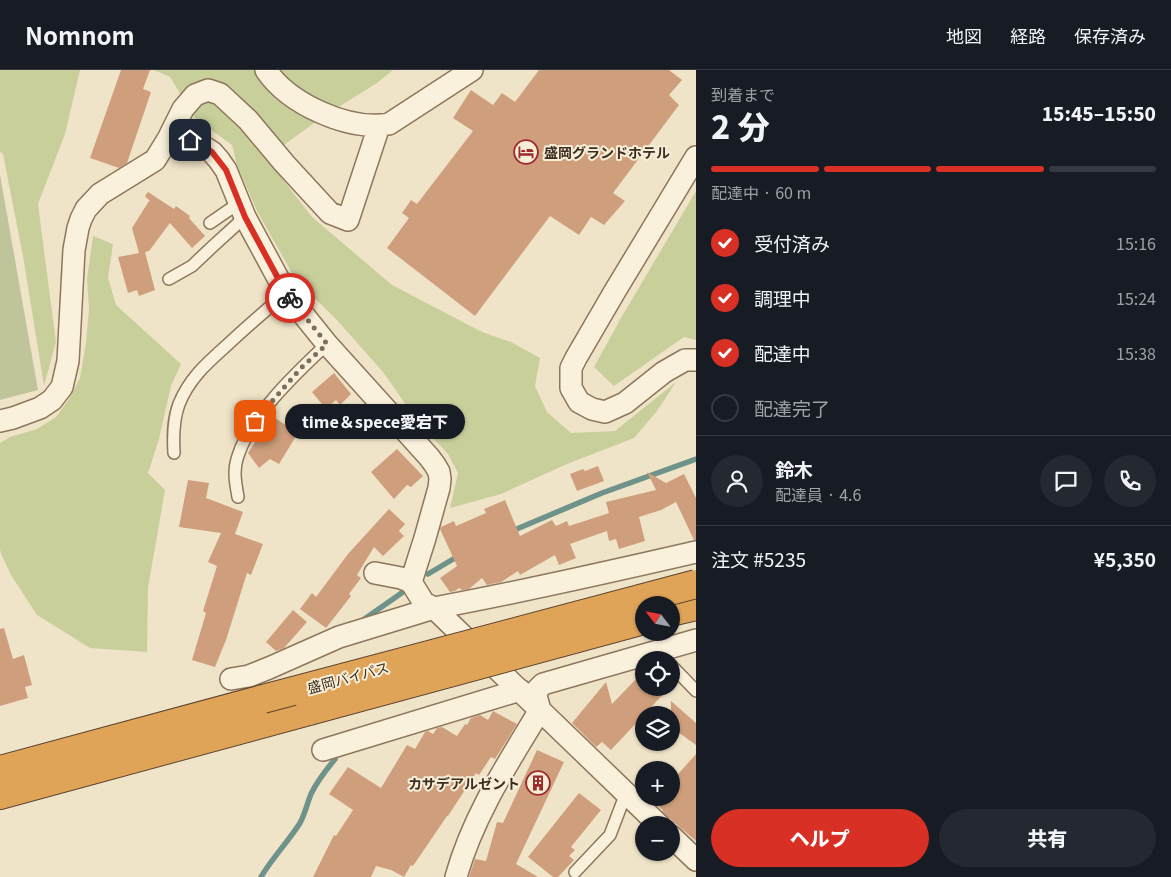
<!DOCTYPE html>
<html lang="ja">
<head>
<meta charset="utf-8">
<style>
	:root { --surface:#171b24; --page:#242831; --text:#f1f3f6; --muted:#9ea1a6; --line:#363941; --accent:#d93025 }
	body { margin:0; font-family:Georgia,"Noto Sans JP",serif; background:var(--page); color:var(--text); height:100vh; display:flex; flex-direction:column; font-size:19px; white-space:nowrap }
	* { box-sizing:border-box; margin:0 }
	p { font-size:16px; color:var(--muted) }
	.icon { flex:none; width:28px; height:28px; fill:none; stroke:currentColor; stroke-width:2; stroke-linecap:round; stroke-linejoin:round }
	.map { position:relative; flex:1; overflow:hidden }
	.panel { display:flex; flex-direction:column; background:var(--surface); width:475px }
	.panel>* { flex:none }
	.needle { width:32px; rotate:302deg }
	.tools { position:absolute; left:635px; top:526px; display:grid; gap:10px }
	.tools a { display:grid; place-items:center; width:45px; height:45px; border-radius:50%; background:var(--surface); box-shadow:0 1px 4px #0004; font-size:25px }
	.pin { position:absolute; display:grid; place-items:center; width:42px; height:42px; color:#fff; margin:-21px; border-radius:10px; box-shadow:0 2px 8px #0006 }
	.courier { position:absolute; display:grid; place-items:center; width:50px; height:50px; margin:-25px; border:4px solid #d93025; border-radius:50%; background:#fff; color:#222; box-shadow:0 1px 6px #0007 }
	.bubble { position:absolute; height:35px; border-radius:18px; background:var(--surface); box-shadow:0 1px 4px #0004; font-size:16px; font-weight:800; line-height:35px; text-align:center }
	.head em { font-style:normal; font-weight:800 }
	.head div { display:flex; flex-direction:column-reverse }
	.head { display:flex; align-items:center; justify-content:space-between; height:85px; padding:0 15px }
	h1 { font-size:32px; font-weight:800; line-height:38px }
	.bar { display:grid; grid-template-columns:repeat(4,1fr); gap:8px 5px; align-content:center; height:60px; padding:0 15px }
	.bar i { height:6px; border-radius:4px; background:var(--line) }
	.bar .on { background:var(--accent) }
	.bar p { grid-column:span 4 }
	.line { display:flex; align-items:center; gap:12px; padding:0 15px; border-top:1px solid var(--line) }
	.line div { flex:1 }
	.round { display:grid; place-items:center; flex:none; width:52px; height:52px; border-radius:26px; background:var(--page) }
	ol { padding:0 15px; list-style:none }
	li { display:flex; align-items:center; gap:15px; height:55px }
	li p { margin-inline-start:auto }
	li .icon { padding:5px; border-radius:50%; background:var(--accent); color:#fff; stroke-width:4 }
	li:last-child { color:var(--muted) }
	li i { width:28px; height:28px; border:2px solid var(--line); border-radius:50% }
	.primary-button { display:flex; gap:10px; margin-top:auto; padding:10px 15px }
	.primary-button a { flex:1; height:58px; border-radius:30px; background:var(--accent); color:#fff; font-size:20px; font-weight:800; line-height:58px; text-align:center }
	.primary-button a+a { background:var(--page); color:var(--text) }
	header { display:flex; align-items:center; gap:30px; box-sizing:border-box; height:70px; padding:0 25px; background:var(--surface); border-bottom:1px solid var(--line) }
	header strong { font-size:24px }
	nav { display:flex; gap:28px; margin-inline-start:auto; font-size:18px }
	main { display:flex; flex:1; min-height:0 }
	.map>svg:first-child { display:block }
	.green { fill:#c9cf9b }
	.cemetery { fill:#bfc49a }
	.lines { fill:none; stroke-linecap:round; stroke-linejoin:round }
	.stream { stroke:#6f938a; stroke-width:5.5 }
	.building { fill:#cf9f7d }
	.lane-casing { stroke:#8d765c; stroke-width:14 }
	.street-casing { stroke:#8d765c; stroke-width:24 }
	.highway-casing { stroke:#5b4430; stroke-width:30 }
	.lane { stroke:#faf1dc; stroke-width:11 }
	.street { stroke:#faf1dc; stroke-width:21 }
	.highway { stroke:#e0a458; stroke-width:28 }
	.highway-bridge-casing { stroke:#5b4430; stroke-width:30; stroke-linecap:butt }
	.highway-bridge { stroke:#e0a458; stroke-width:28 }
	.done { stroke:#7c6e5b; stroke-width:5; stroke-dasharray:0 9 }
	.route { stroke:#d93025; stroke-width:6 }
	.labels { text-anchor:middle; dominant-baseline:central; stroke-width:4; stroke-linejoin:round; paint-order:stroke }
	.poi-label { font-size:14px; font-weight:bold; fill:#3d2e20; stroke:#f7eed8; text-anchor:start }
	.street-label { font-size:14px; fill:#3d2e20; stroke:#f7eed8 }
</style>
</head>
<body>
<header>
<strong>Nomnom</strong>
<nav><a>地図</a><a>経路</a><a>保存済み</a></nav>
</header>
<main>
<div class="map">
<svg width="696" height="807" viewBox="0 0 696 807">
	<rect width="100%" height="100%" fill="#f0e4c8"/>
	<!-- green -->
	<path class="green" d="M0,0H80L65,64L38,134L56,272L44,316L23,186L3,84L0,82Z
		M154,0H393L377,13L321,48L266,88L312,147L392,215L482,262L511,272L540,288L535,316L547,342L571,363L615,361L676,312L657,341L634,368L567,394L501,424L450,438L458,403L448,384L418,352L383,302L336,249L296,210L257,141L237,95L232,75L195,48L170,7Z
		M696,121V270L684,267L614,316L594,297L621,248Z
		M93,166L113,174L108,208L116,235L181,294L171,316L159,369L148,403L165,420L148,518L147,582L90,578L37,545L11,505L1,484L0,479V373L10,367L37,359L56,347L69,329L80,308L86,272L89,239L87,209Z"/>
	<!-- cemetery -->
	<path class="cemetery" d="M0,105L38,320L0,330Z"/>
	<g class="lines">
		<!-- stream -->
		<path class="stream" d="M512,461L602,423L696,389
			M428,504L460,485
			M363,550L403,522
			M261,807C272,788 288,772 300,753C305,744 307,734 311,724C317,711 326,700 335,689"/>
	</g>
	<!-- building -->
	<path class="building" d="M121,0H150L143,19L151,22L127,93L119,98L90,88Z
		M539,0H669L682,10L669,25L679,35L613,123L625,131L604,155L591,147L579,165L550,146L475,246L387,178L409,148L402,143L411,130L417,134L473,61L453,48L471,20L493,35L502,23L515,32Z
		M148,122L174,139L176,136L190,146L189,148L205,166L192,178L170,153L149,181L145,182L155,220L139,226L137,220L128,223L118,187L139,183L132,158L149,131H150L145,126Z
		M334,303L351,324L340,335L336,330L326,339L312,322Z
		M272,346L298,363L279,394L270,389L259,398L248,383Z
		M397,379L423,406L411,417L407,415L394,429L371,402Z
		M598,396L604,411L577,421L570,404L583,399L585,401Z
		M647,402L666,413L684,404L696,428V470H694L676,432L661,440L639,447L645,471L619,479L616,469L609,471L607,461L570,474L576,488L559,495L555,485L520,505L518,501L501,512L487,515L482,508L469,519L462,520L459,518L455,521L450,522L440,508L457,496L440,459L441,457L454,451L456,456L486,443L484,439L505,430L520,466L552,450L556,456L567,451L569,456L609,443L606,432L656,420Z
		M188,410L209,413L206,428L243,442L235,464L263,474L251,505L247,503L226,570L215,597L192,590L206,543L203,541L217,496L208,492L221,463L179,457Z
		M389,439L405,454L399,461L404,466L383,486L374,477L357,505L361,508L349,524L351,526L326,558L300,539L312,523L316,527L348,484Z
		M293,540L307,552L284,578L276,581L266,572Z
		M4,558L13,589L24,585L32,615L25,617L28,628L0,636V559Z
		M636,609L644,616V618H669L611,680L602,672L596,677L572,653L606,612L612,634Z
		M671,631L696,653V675L671,657Z
		M493,641L517,654L495,689L491,687L479,705L476,703L448,746H447L413,796L411,795L404,807L391,800L376,796L371,807H313L334,765L336,766L353,740L329,724L348,697L381,718L407,675L415,679L425,662L428,661L433,664L437,658L442,657L457,666L465,654L467,655L471,648L480,645L488,650Z
		M537,680L564,692L516,794L538,807H469L475,789L486,791L497,752L503,753Z
		M696,684V771L668,747L662,741L663,740L649,728H671V712Z
		M579,723L601,740L571,777L575,780L569,786L574,790L558,807H553L528,787Z"/>
	<g class="lines">
		<!-- lane casing -->
		<g class="lane-casing">
			<path id="lane" d="M210,153L239,133
				M169,209L192,196L212,177L245,147
				M174,383C173,366 173,350 179,334C189,309 206,294 225,277C245,258 265,241 286,223
				M238,427C236,415 233,402 237,389C249,347 295,304 327,274
				M671,595L696,621
				M575,802L610,765L626,723"/>
		</g>
		<!-- street casing -->
		<g class="street-casing">
			<path id="street" d="M266,0C289,34 348,61 389,54L472,0
				M379,56L348,150L330,143L284,93L248,50L220,24L208,20L195,25L183,39L168,69L177,68L190,70L201,75L212,82L219,90L226,100L245,147L286,223L327,274L429,387L435,395L439,402L440,409L439,418L425,468L411,512L424,533L434,538
				M696,87L615,221L576,288L571,298V318L579,332L592,339L605,342L625,333L664,302L685,290H696
				M0,351L13,348L40,338L52,330L62,317L68,291L74,180L78,158L81,149L86,139L100,124L155,90L168,69
				M375,503L401,508L411,512
				M231,609L249,606L269,598L339,567L434,538
				M323,680L520,620
				M659,755L434,538C522,522 609,502 696,482
				M671,766L696,790
				M456,807C473,746 508,693 540,640L535,622L543,614L696,570"/>
		</g>
		<!-- highway casing -->
		<g class="highway-casing">
			<path id="highway" d="M671,542L696,536
				M0,700L263,629
				M0,725L309,641"/>
		</g>
		<!-- lane -->
		<use href="#lane" class="lane"/>
		<!-- street -->
		<use href="#street" class="street"/>
		<!-- highway -->
		<use href="#highway" class="highway"/>
		<!-- highway-bridge casing -->
		<g class="highway-bridge-casing">
			<path id="highway-bridge" d="M263,629L696,514
				M309,641L644,550"/>
		</g>
		<!-- highway-bridge -->
		<use href="#highway-bridge" class="highway-bridge"/>
	</g>
	<g class="lines">
		<!-- done -->
		<path class="done" d="M255,351L301,298L327,274L290,228"/>
		<!-- route -->
		<path class="route" d="M190,70L201,75L212,82L226,100L245,147L286,223L290,228"/>
	</g>
	<!-- icons -->
	<defs>
		<g id="hotel-ring" transform="scale(1.25)"><circle r="9.5" fill="#f7eed8" stroke="#9e2a2b" stroke-width="1.5"/><path d="M-6-4.5h1.5V1H6V5H4.5V3h-9V5H-6ZM-4 0a1.8 1.8 0 1 1 3.6 0ZM.5 0V-2.5h3Q6-2.5 6 0Z" fill="#9e2a2b"/></g>
		<g id="building-ring" transform="scale(1.25)"><circle r="9.5" fill="#f7eed8" stroke="#9e2a2b" stroke-width="1.5"/><path d="M-4-6H4V6H1V3H-1V6H-4ZM-2.5-4.3h1.7v1.8h-1.7ZM.8-4.3h1.7v1.8H.8ZM-2.5-1h1.7V.8h-1.7ZM.8-1h1.7V.8H.8Z" fill="#9e2a2b"/></g>
	</defs>
	<g fill-rule="evenodd">
		<use href="#hotel-ring" x="526" y="82"/>
		<use href="#building-ring" x="538" y="713"/>
	</g>
	<g class="labels">
		<!-- poi labels -->
		<g class="poi-label">
			<text x="544" y="82">盛岡グランドホテル</text>
			<text x="520" y="713" text-anchor="end">カサデアルゼント</text>
		</g>
		<!-- street labels -->
		<g class="street-label">
			<text transform="translate(348 607) rotate(-15)">盛岡バイパス</text>
		</g>
	</g>
</svg>
<div class="tools">
<a><svg class="needle" viewBox="-14 -14 28 28"><path d="M0-13l5 13h-10z" fill="#e53935"/><path d="M0 13l5-13h-10z" fill="#9ea1a6"/></svg></a>
<a><svg class="icon" aria-label="locate" viewBox="0 0 24 24"><circle cx="12" cy="12" r="6"/><path d="M12 2v4M12 18v4M2 12h4M18 12h4"/></svg></a>
<a><svg class="icon" aria-label="layers" viewBox="0 0 24 24"><path d="M12 4l9 5-9 5-9-5zM3 14l9 5 9-5"/></svg></a>
<a>+</a>
<a>−</a>
</div>
<div class="pin" style="left:255px;top:351px;background:#ea580c"><svg class="icon" aria-label="bag" viewBox="0 0 24 24"><path d="M5 8h14l-1 12H6zM9 8a3 3 0 0 1 6 0"/></svg></div>
<div class="pin" style="left:190px;top:70px;background:#1f2937"><svg class="icon" aria-label="home" viewBox="0 0 24 24"><path d="M3 11l9-7 9 7M6 9v11h12V9"/></svg></div>
<div class="courier" style="left:290px;top:228px"><svg class="icon" aria-label="bike" viewBox="0 0 24 24"><circle cx="6" cy="16" r="4"/><circle cx="18" cy="16" r="4"/><path d="M6 16l4-8h5l3 8M10 8l3 8H6M13 5h3"/></svg></div>
<div class="bubble" style="left:285px;top:334px;width:180px">time＆spece愛宕下</div>
</div>
<section class="panel">
<div class="head"><div><h1>2 分</h1><p>到着まで</p></div><em>15:45–15:50</em></div>
<div class="bar"><i class="on"></i><i class="on"></i><i class="on"></i><i></i><p>配達中 · 60 m</p></div>
<ol>
<li><svg class="icon" aria-label="check" viewBox="0 0 24 24"><path d="M5 12l5 5 9-10"/></svg>受付済み<p>15:16</p></li>
<li><svg class="icon" aria-label="check" viewBox="0 0 24 24"><path d="M5 12l5 5 9-10"/></svg>調理中<p>15:24</p></li>
<li><svg class="icon" aria-label="check" viewBox="0 0 24 24"><path d="M5 12l5 5 9-10"/></svg>配達中<p>15:38</p></li>
<li><i></i>配達完了</li>
</ol>
<div class="line" style="height:90px"><a class="round"><svg class="icon" aria-label="person" viewBox="0 0 24 24"><circle cx="12" cy="8" r="4"/><path d="M4 21q1-7 8-7t8 7"/></svg></a><div><b>鈴木</b><p>配達員 · 4.6</p></div><a class="round"><svg class="icon" aria-label="chat" viewBox="0 0 24 24"><path d="M4 5h16v11H9l-5 4z"/></svg></a><a class="round"><svg class="icon" aria-label="phone" viewBox="0 0 24 24"><path d="M5 4h4l2 5-3 2q2 4 5 5l2-3 5 2v4C11 20 4 13 5 4z"/></svg></a></div>
<div class="line" style="height:65px"><div>注文 #5235</div><b>¥5,350</b></div>
<div class="primary-button"><a>ヘルプ</a><a>共有</a></div>
</section>
</main>
</body>
</html>
